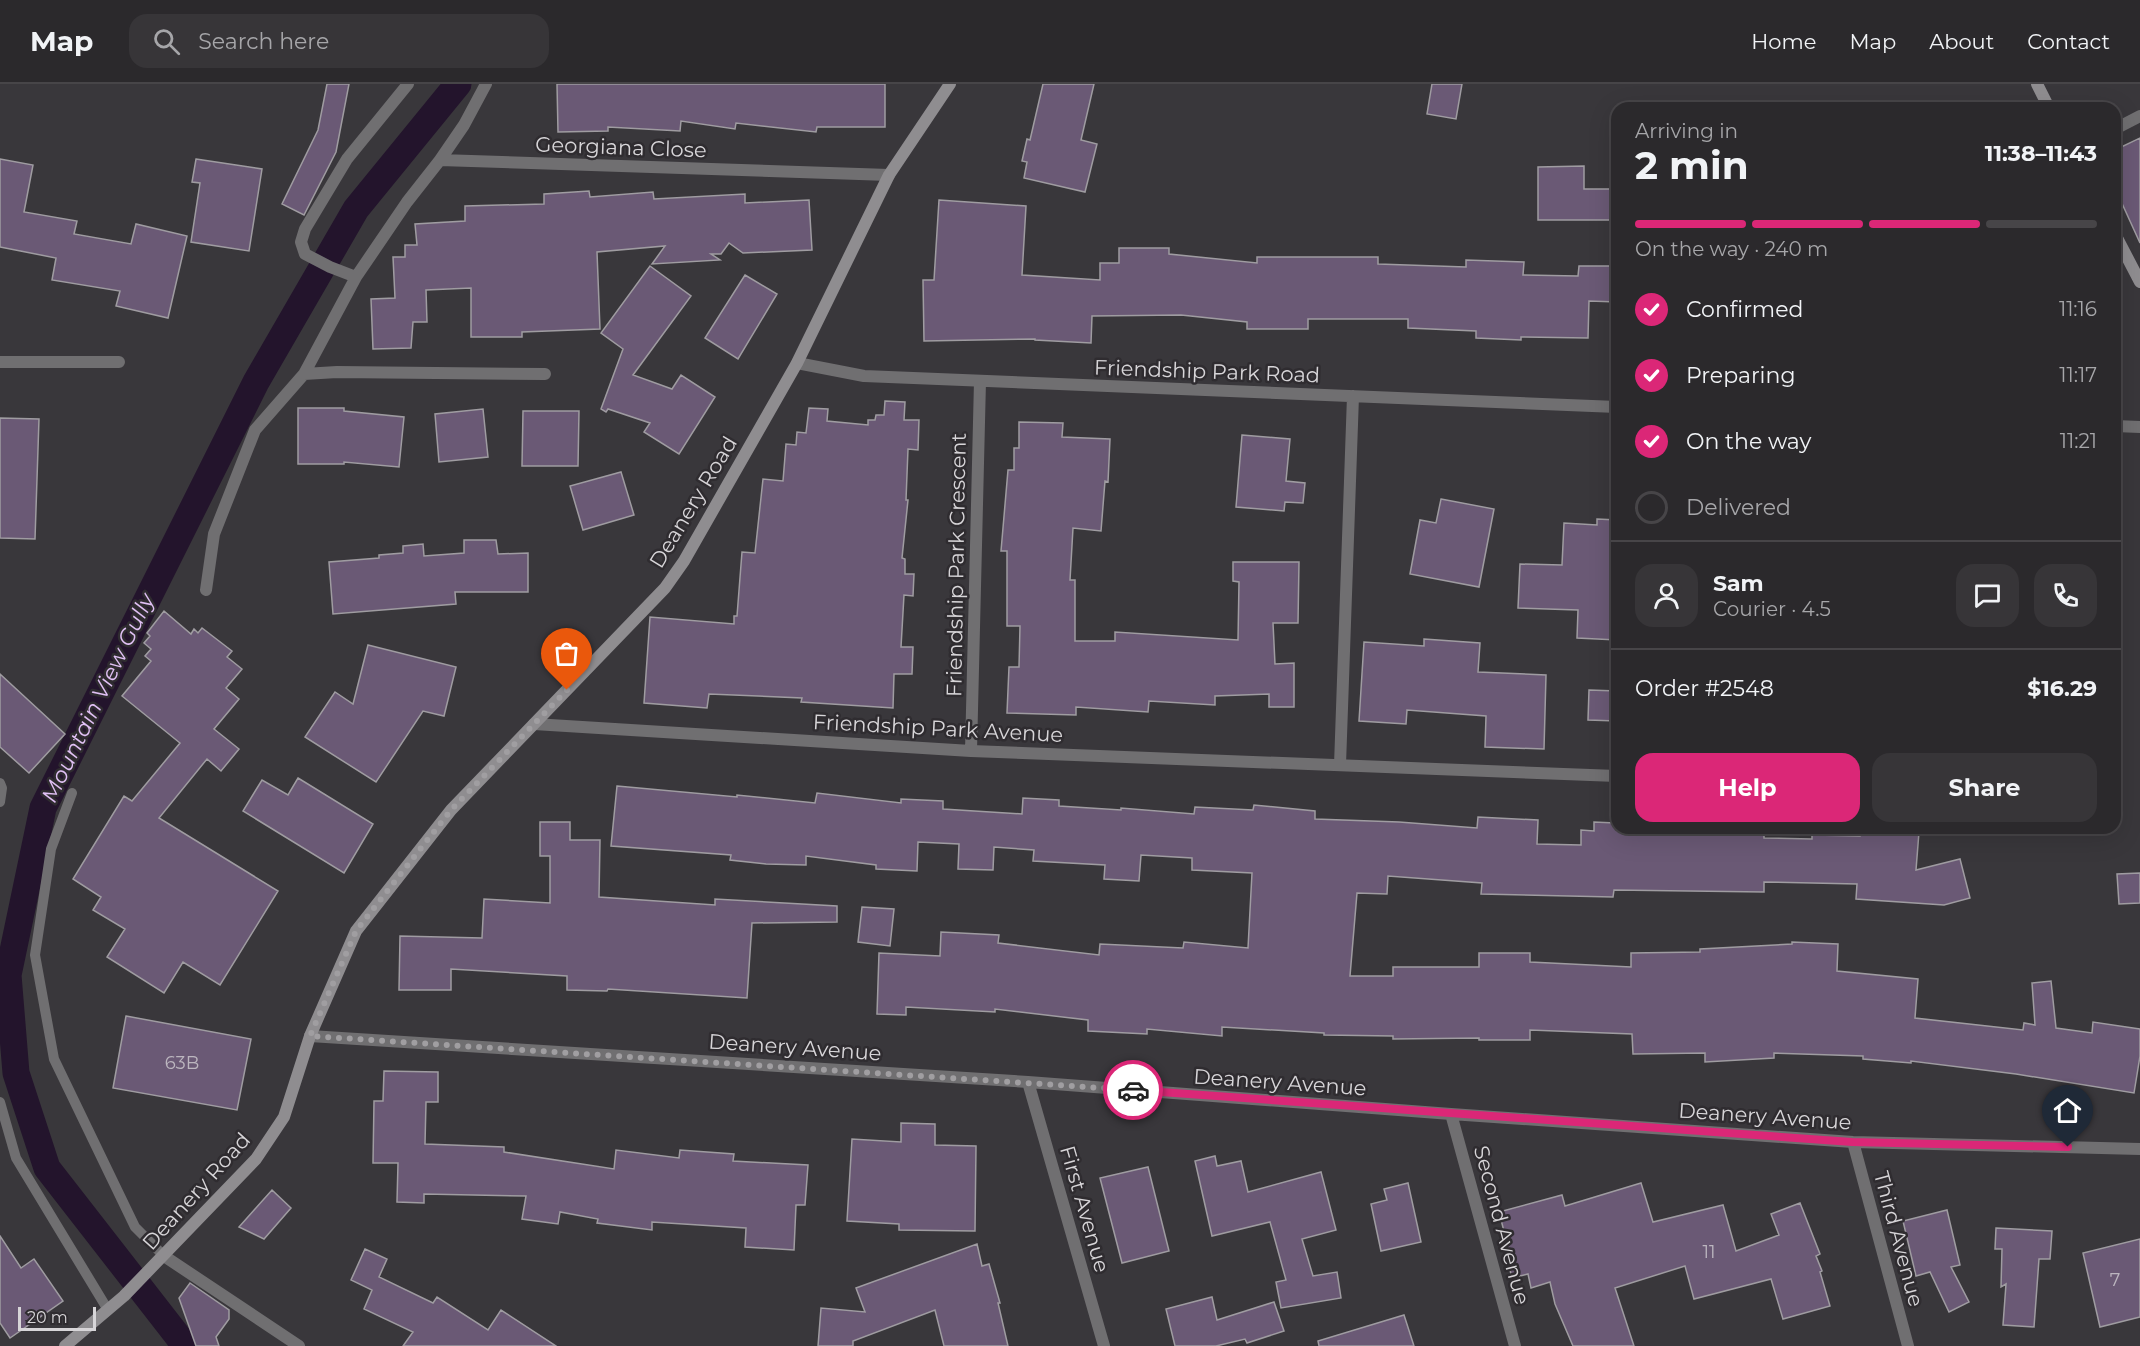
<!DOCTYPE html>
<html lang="en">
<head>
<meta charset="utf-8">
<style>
	:root { --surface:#2b292c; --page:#373538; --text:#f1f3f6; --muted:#a6a6a9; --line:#474548; --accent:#db2777 }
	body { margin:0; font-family:Montserrat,sans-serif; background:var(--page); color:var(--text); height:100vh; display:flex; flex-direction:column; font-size:22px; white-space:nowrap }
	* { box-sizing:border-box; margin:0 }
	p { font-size:20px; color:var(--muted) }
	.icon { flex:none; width:33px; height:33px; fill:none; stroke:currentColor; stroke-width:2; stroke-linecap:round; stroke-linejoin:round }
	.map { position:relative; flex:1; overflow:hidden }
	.side { position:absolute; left:1611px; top:18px; width:510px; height:732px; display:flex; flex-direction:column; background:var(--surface); border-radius:18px; box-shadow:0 6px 24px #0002,0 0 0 2px var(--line) }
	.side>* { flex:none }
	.scale { position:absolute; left:18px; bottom:15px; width:78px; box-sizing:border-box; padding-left:6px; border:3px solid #d7d5d8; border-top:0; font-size:16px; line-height:21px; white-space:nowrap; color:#d7d5d8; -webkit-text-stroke:4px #2f2c30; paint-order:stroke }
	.pin { position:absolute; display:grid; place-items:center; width:51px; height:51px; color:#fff; margin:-62px -26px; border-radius:50% 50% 50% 0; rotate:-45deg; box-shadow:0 0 6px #0007 }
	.pin .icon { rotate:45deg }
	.courier { position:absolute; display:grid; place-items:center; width:60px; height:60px; margin:-30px; border:4px solid #db2777; border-radius:50%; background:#fff; color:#222; box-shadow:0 2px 8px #0007 }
	.overview em { font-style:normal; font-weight:700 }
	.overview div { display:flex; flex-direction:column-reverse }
	.overview { display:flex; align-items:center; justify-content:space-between; height:102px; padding:0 24px }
	h1 { font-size:39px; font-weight:700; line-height:45px }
	.bar { display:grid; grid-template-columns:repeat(4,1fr); gap:9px 6px; align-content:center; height:72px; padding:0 24px }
	.bar i { height:8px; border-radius:4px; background:var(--line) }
	.bar .selected { background:var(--accent) }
	.bar p { grid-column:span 4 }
	.line { display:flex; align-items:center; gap:15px; padding:0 24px; border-top:2px solid var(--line) }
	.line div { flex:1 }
	.round { display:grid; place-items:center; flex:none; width:63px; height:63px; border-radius:18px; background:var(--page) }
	ol { padding:0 24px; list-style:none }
	li { display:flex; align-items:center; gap:18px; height:66px }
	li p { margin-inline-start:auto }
	li .icon { padding:6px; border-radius:50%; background:var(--accent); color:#fff; stroke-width:4 }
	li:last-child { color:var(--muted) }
	li i { width:33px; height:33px; border:3px solid var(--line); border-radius:50% }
	.cta { display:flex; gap:12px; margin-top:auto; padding:12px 24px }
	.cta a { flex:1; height:69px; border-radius:18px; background:var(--accent); color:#fff; font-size:24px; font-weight:700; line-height:69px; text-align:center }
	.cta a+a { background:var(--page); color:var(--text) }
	header { display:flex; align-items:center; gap:36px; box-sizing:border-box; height:84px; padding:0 30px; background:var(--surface); border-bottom:2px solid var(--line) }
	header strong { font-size:28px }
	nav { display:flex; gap:33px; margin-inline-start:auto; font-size:21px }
	.search { width:420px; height:54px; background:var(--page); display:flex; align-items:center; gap:15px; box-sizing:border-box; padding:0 21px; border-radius:18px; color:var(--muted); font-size:22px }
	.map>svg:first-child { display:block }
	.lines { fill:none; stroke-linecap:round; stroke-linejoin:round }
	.canal { stroke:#23142c; stroke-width:27 }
	.building { fill:#6a5975; stroke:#9f9ca1; stroke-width:1.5 }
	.lane { stroke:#706f71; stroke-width:10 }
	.street { stroke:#706f71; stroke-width:12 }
	.secondary { stroke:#8f8d90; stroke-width:12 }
	.done { stroke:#a09ea1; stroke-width:6; stroke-dasharray:0 10.8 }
	.route { stroke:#db2777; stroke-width:8 }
	.labels { text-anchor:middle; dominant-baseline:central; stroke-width:5; stroke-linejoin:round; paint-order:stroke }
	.number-label { font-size:18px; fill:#bcb6bf }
	.street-label { font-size:21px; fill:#d7d5d8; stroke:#2f2c30 }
	.water-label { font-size:22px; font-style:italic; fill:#e1c1f5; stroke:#2f2c30 }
</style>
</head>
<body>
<header>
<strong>Map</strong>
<div class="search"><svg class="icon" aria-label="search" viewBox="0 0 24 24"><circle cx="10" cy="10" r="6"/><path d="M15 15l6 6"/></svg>Search here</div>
<nav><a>Home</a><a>Map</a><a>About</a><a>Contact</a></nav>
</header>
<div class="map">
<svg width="2140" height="1262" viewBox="0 0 2140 1262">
	<rect width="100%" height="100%" fill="#39373b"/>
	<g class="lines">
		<!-- canal -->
		<path class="canal" d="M182,1262L180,1255L47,1084L16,989L8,891L43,724L256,298L356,125L458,0"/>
	</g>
	<!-- building -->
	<path class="building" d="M327,0H349L336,68L304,131L282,120L318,46Z
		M557,0H885V43H817L816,48L736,39L735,45L681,37L680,47L608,43V47L558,48Z
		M1043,0H1094L1081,56L1097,60L1085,108L1024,94L1027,78L1022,77L1027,55L1030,56Z
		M1432,0H1462L1456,35L1427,30Z
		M2140,54V159L2115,104V66Z
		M0,75L33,81L24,128L77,137L74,150L131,160L136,140L187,152L168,234L116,222L120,207L52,196L56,174L0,163Z
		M196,75L262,85L249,167L191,158L200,99L192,98Z
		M1584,82V105H1614V116H1617V136H1538V83Z
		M589,107L590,113L653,108L654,115L745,110V119L809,116L812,166L743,169L729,159L721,170H711L720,176L652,180L665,162L597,168L600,245L522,248V253H471V204L426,206L427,238H413L411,264L373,265L371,215L395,214L393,173H405V161H417L415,140L465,137V122L544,120V110Z
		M939,116L1026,122L1022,191L1100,196V179H1119V164H1169V170L1257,179V173H1378V180L1466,183V176L1524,178L1523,191L1578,192L1579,182H1617V218L1589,217L1588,254L1521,253V256L1476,254V247L1408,244V235H1308V245H1247V238L1181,231L1092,232L1091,259L1035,256V255L924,257L923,196H934Z
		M650,182L691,212L633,291L672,305L681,291L715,313L679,370L644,348L650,339L608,325L606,328L601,325L623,265L601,249Z
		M745,191L777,210L738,275L705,254Z
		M885,317L905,318L904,336H919L918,366L908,365L906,416H908L902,474L905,475V490H914L913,512L904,511L901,563H913L912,590H894L893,624L801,618L802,614L709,610L707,624L644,619L650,533L734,540V532H737L742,468L755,469L763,395L783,397L786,360L796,361L797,348L806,349L809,324L828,325L827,337L868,341V336H875L876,331H884Z
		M298,324H344V327L404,333L399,383L344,378V380H298Z
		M483,325L488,373L439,378L435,330Z
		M523,327H579L578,382H522Z
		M0,334L39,335L35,455L0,454Z
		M1019,338L1063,339L1062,353L1110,355L1108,398L1105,397L1101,447L1073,444L1070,496H1075V557H1115V548L1238,556L1239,498L1233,497V478H1299L1298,539H1273L1275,580L1294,579V623H1269V610L1215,612V621L1149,617L1148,628L1076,623V631L1007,629L1009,583H1019L1020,542H1007V467H1001L1008,386H1014V364H1019Z
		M1242,351L1290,355L1286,397L1305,399L1303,419L1285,418L1284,427L1236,423Z
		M621,388L634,431L583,446L570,402Z
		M1441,415L1494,425L1479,503L1410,490L1420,436L1436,439Z
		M1597,435L1617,436V556L1577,554L1578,526L1518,524L1520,480L1562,481L1564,439L1597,441Z
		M464,456H496L498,470L528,469V508H455L456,520L333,530L329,478L379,474V471L403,469V462L423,460L424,472L464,469Z
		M164,527L191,550L194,545L198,549L202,544L232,567L227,573L242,585L226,604L239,615L214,645L239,665L221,687L207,675L159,734L278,807L220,901L183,878L164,909L107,873L125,845L93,826L101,813L73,795L124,712L132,717L180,659L122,612L151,577L145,572L151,565L144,559L150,552L147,549Z
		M1424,555L1480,559L1478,588L1546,591L1544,665L1485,663L1486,632L1407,626L1406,640L1359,637L1364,558L1424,562Z
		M368,561L456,583L444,632L423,627L376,698L305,653L335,608L353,620Z
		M0,590L65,650L29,689L0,663Z
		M1589,606L1617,607V637L1588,636Z
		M298,694L373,740L344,789L243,727L262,696L288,711Z
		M617,702L737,713V711L815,719L817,709L901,719V715L943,717V725L1022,730L1023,714L1059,716V722L1121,726V724L1194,730L1195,723L1253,726L1254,721L1315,727V735L1399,738L1477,744L1478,733L1538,736L1537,760L1581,761V746L1594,747V738L1615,739V744H1681V747H1731V744H1764V754L1812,755V751L1860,752V744L1919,748L1916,786L1960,775L1970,814L1944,821L1856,815L1857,800L1764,798V808L1614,806L1613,813L1481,810L1482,799L1388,792L1387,810L1357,809L1350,892H1393V883H1479V869H1530V878L1631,883V869L1700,868V865L1792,860V858L1838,860L1837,887L1918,895L1915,934L2023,946L2024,939L2035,941L2032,899L2051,897L2056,944L2092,949L2093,938L2140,945V972L2134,1009L2016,990L1911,977V979L1863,975V972L1774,969V974L1705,978V969L1633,970L1632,950L1530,946V956H1479V954L1393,955V952L1324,951V949L1222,943V952L1147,945V950L1088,947V936L995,925V928L906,923V931L877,930L879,869L940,872L941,848L999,851L998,859L1099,871L1100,860L1183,864L1184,858L1248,864L1252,789L1192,786V774L1141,771L1139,797L1104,795L1105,781L1033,777L1034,766L994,763L993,786L958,785L959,760L918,758L917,787L876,785V781L806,772V781L766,780L730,776L731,771L611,762Z
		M540,738H570V756H600L599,813L715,821V815L837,822V838L752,839L747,914L608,905L607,907L567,906V892L451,885V906H399L400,852L482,854L484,815L550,819V772H540Z
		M2140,789V819L2119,820L2117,790Z
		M862,823L894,825L890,862L858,858Z
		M126,932L251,955L237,1026L113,1004Z
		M384,987L438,988V1018H426L425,1060L504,1063V1068L614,1085L616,1066L679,1074L680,1066L734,1070L733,1077L808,1081L805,1121H796L794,1166L745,1163L746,1144L652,1138V1146L597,1139L598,1135L560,1128L558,1140L522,1135L526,1112L424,1110V1119L397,1118L398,1079H373L374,1017H383Z
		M901,1039L935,1040V1061L976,1062L975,1147L899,1146V1140L847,1137L852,1055L901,1058Z
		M1215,1072L1217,1082L1241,1077L1248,1108L1321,1088L1336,1146L1302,1155L1313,1192L1337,1188L1341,1214L1281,1224L1276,1198L1286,1196L1270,1138L1212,1152L1195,1077Z
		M1148,1083L1169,1167L1122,1179L1100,1094Z
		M1408,1099L1421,1158L1381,1167L1371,1120L1387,1116L1384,1105Z
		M1641,1099L1653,1138L1723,1121L1736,1167L1779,1151L1771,1130L1800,1119L1820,1170L1816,1172L1822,1187L1820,1188L1830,1222L1783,1235L1771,1195L1694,1215L1685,1182L1615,1204L1634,1262H1573L1555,1220L1550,1198L1531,1204L1528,1190L1512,1194L1502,1156L1506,1155L1499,1128L1562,1111L1565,1122Z
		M272,1106L291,1124L264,1155L239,1143Z
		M1947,1126L1960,1181L1951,1183L1969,1218L1949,1228L1930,1188L1916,1192L1903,1137Z
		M1996,1144L2052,1147L2050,1175H2039L2034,1243L2003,1241L2006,1200L2001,1203L2002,1165H1995Z
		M0,1152L21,1184L34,1175L63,1217L10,1254L0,1239Z
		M2140,1155V1233L2100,1243L2083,1169Z
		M977,1160L982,1182L989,1180L1000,1219H998L1008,1262H944L935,1226L853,1257V1262H818L821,1224L865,1228L856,1204Z
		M365,1165L387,1175L379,1193L433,1219L437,1213L488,1246L501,1226L556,1262H403L413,1248L364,1225L372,1206L351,1196Z
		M190,1199L229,1226V1235L216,1253L219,1262H196L179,1214Z
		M1212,1213L1217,1236L1274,1218L1284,1247L1247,1259L1245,1255L1216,1262H1175L1166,1225Z
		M1404,1231L1414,1262H1319L1318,1257Z"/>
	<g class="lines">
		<!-- lane -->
		<path class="lane" d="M0,699L2,704L0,718
			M72,709L51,765L35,871L54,975L135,1143L164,1172
			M0,1018L16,1074L108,1226"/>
		<!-- street -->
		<path class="street" d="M486,0L464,41L440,76L889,91
			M2115,45L2140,32
			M440,76L407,118L356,193L304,290L337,288L545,290
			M356,193L330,183L305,170L301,158L305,145L347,75L408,0
			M0,278H119
			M797,279L864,292L1617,323
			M2115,342L2140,343
			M206,506L214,450L255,346L304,290
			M534,640L971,667L1617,692
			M971,667L980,297
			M1340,681L1353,312
			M310,952L1028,998L1451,1030L1853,1058L2140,1065
			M1028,998L1104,1262
			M1451,1030L1515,1262
			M1853,1058L1908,1262
			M164,1172L299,1262"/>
		<!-- secondary -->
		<path class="secondary" d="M2037,0L2049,24
			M2115,150L2140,198
			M65,1262L124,1212L256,1075L284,1033L310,952L356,847L451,726L665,504L684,477L797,279L889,91L950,0"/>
	</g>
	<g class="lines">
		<!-- done -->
		<path class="done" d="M567,606L451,726L356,847L310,952L1133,1006"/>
		<!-- route -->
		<path class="route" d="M1133,1006L1852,1058L2068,1063"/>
	</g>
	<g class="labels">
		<!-- number labels -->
		<g class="number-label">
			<text x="182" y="979">63B</text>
			<text x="1709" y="1168">11</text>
			<text x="2115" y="1196">7</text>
		</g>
		<!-- street labels -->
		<g class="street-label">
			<text transform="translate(621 63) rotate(2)">Georgiana Close</text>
			<text transform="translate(1207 287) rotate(2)">Friendship Park Road</text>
			<text transform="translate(693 418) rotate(-59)">Deanery Road</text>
			<text transform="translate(956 481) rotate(-89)">Friendship Park Crescent</text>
			<text transform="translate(938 644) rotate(3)">Friendship Park Avenue</text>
			<text transform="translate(795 963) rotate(4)">Deanery Avenue</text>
			<text transform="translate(1280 998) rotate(4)">Deanery Avenue</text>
			<text transform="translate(1765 1032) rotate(4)">Deanery Avenue</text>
			<text transform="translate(196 1107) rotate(-48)">Deanery Road</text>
			<text transform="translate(1085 1125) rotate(74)">First Avenue</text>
			<text transform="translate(1502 1141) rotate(75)">Second Avenue</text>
			<text transform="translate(1899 1155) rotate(75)">Third Avenue</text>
		</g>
		<!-- water labels -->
		<g class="water-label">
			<text transform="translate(98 614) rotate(-64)">Mountain View Gully</text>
		</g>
	</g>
</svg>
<div class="scale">20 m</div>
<div class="pin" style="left:567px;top:606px;background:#ea580c"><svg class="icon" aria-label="bag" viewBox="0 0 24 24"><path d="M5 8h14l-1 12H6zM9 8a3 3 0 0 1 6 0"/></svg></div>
<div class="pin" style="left:2068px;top:1063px;background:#1f2937"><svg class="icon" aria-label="home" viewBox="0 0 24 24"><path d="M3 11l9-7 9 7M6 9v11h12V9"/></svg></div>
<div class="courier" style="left:1133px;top:1006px"><svg class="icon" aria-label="car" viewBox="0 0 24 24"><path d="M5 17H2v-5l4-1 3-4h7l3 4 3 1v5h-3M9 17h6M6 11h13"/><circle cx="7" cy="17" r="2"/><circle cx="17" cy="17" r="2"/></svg></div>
<section class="side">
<div class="overview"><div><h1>2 min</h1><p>Arriving in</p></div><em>11:38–11:43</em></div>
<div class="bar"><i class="selected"></i><i class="selected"></i><i class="selected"></i><i></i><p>On the way · 240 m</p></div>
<ol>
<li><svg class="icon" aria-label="check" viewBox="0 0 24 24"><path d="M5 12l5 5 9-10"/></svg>Confirmed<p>11:16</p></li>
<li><svg class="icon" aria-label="check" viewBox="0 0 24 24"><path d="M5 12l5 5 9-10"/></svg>Preparing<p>11:17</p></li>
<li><svg class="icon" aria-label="check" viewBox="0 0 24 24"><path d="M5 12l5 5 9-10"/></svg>On the way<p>11:21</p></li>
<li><i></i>Delivered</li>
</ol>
<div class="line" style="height:108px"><a class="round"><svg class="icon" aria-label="person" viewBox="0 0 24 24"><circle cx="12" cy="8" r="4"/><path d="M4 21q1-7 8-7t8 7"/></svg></a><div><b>Sam</b><p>Courier · 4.5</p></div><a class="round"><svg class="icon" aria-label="chat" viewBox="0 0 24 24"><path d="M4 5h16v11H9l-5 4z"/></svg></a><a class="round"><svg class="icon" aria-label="phone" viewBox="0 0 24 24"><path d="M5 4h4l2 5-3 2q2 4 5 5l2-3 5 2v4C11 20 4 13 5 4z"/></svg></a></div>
<div class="line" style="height:78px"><div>Order #2548</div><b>$16.29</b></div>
<div class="cta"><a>Help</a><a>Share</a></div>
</section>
</div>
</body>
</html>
